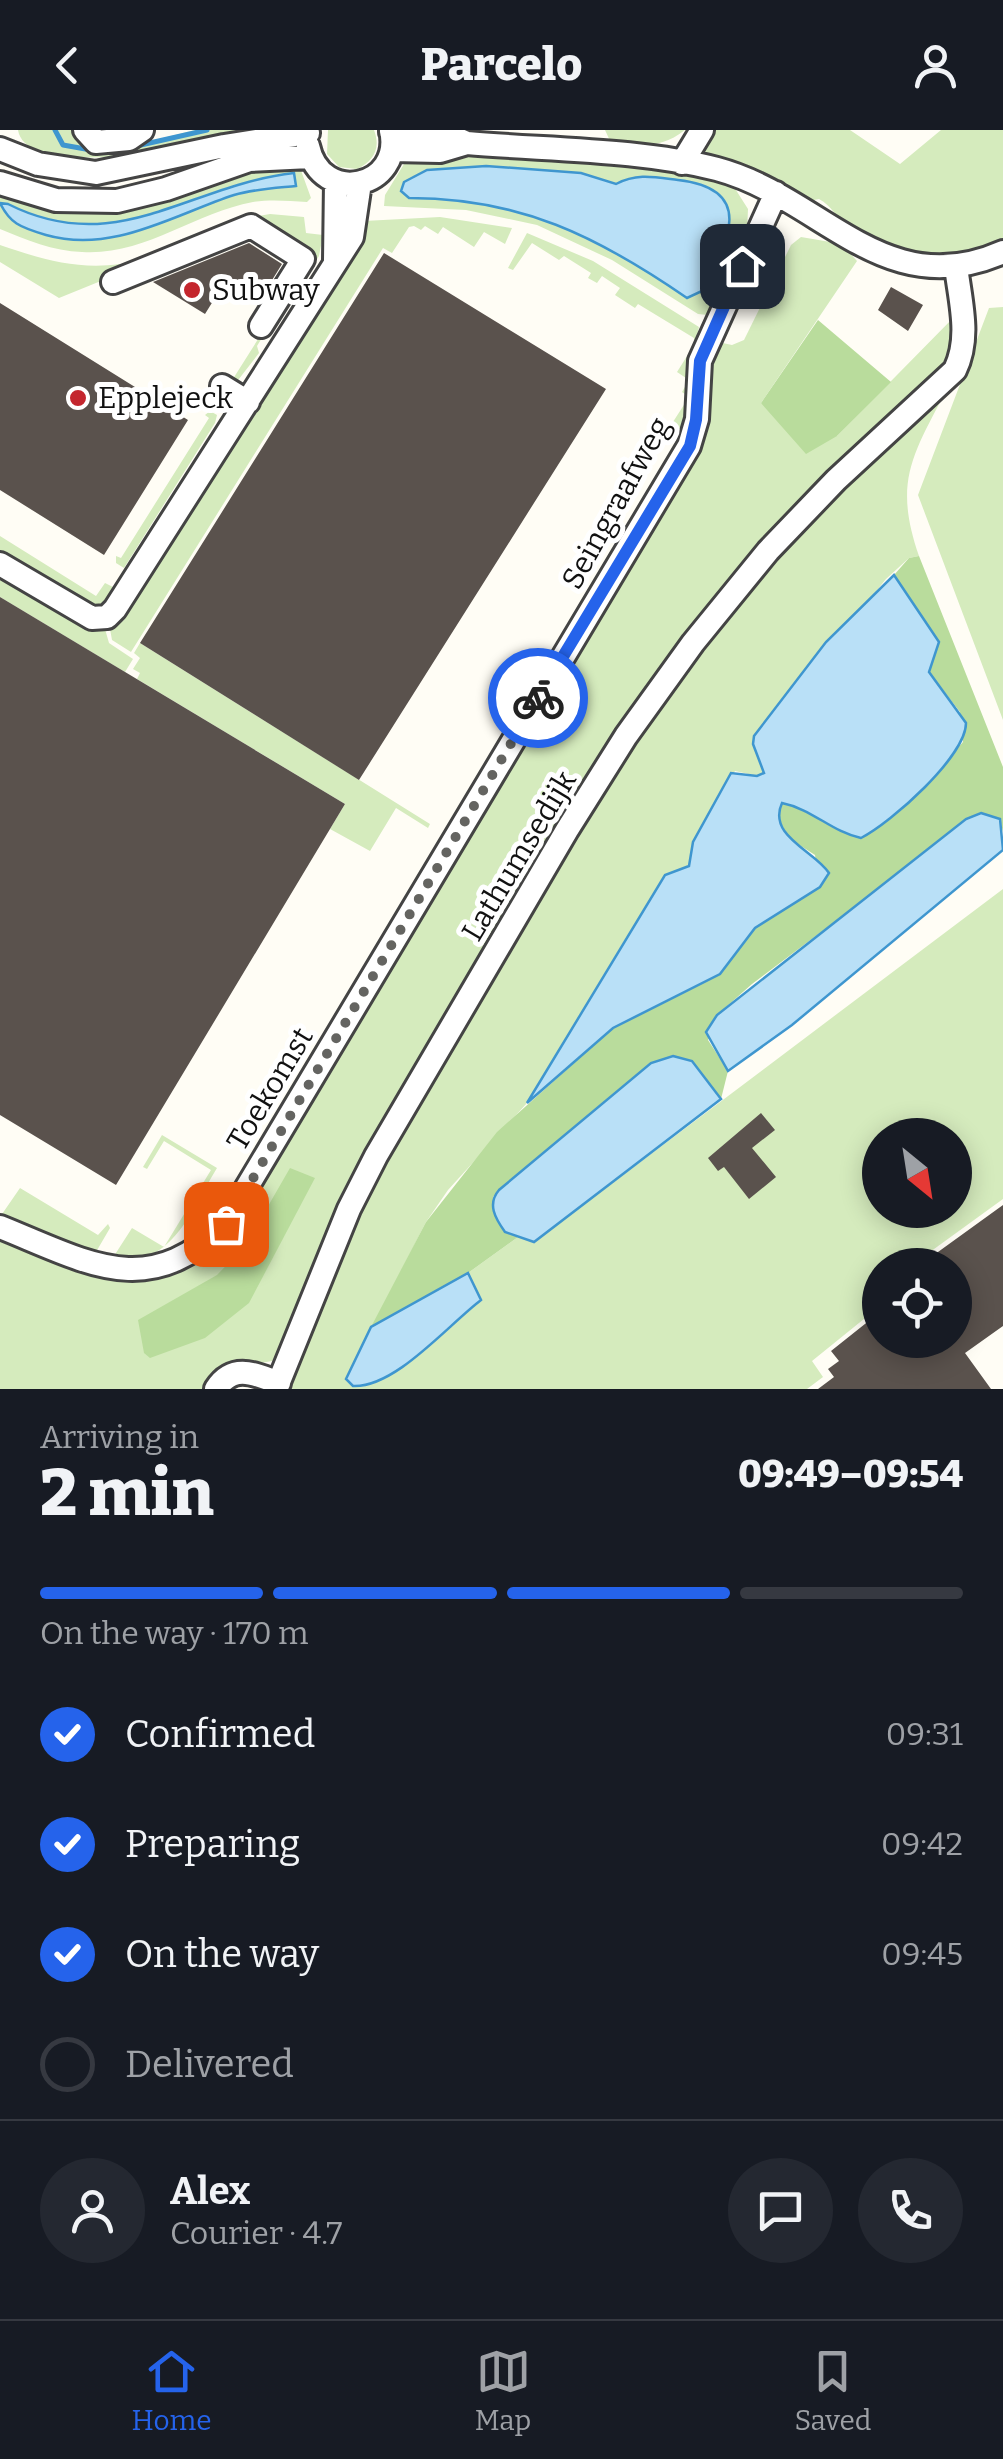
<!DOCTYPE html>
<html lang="en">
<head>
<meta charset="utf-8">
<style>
	:root { --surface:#171b24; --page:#242831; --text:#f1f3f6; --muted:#9ea1a6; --line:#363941; --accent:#2563eb }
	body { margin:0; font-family:Bitter,serif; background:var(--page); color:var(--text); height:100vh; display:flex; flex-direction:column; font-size:38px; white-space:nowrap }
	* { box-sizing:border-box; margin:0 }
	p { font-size:32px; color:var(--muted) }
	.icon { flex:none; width:55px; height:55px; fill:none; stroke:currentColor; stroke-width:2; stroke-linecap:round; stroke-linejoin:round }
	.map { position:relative; height:1259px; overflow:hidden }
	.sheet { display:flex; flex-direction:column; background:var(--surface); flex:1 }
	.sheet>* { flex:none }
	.needle { width:65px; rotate:150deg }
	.controls { position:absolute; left:862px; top:988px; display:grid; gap:20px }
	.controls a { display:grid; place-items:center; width:110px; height:110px; border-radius:50%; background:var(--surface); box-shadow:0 5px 25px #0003; font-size:50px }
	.pin { position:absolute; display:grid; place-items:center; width:85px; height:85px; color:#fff; margin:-42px; border-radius:20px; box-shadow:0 5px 15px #0006 }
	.courier { position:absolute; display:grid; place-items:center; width:100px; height:100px; margin:-50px; border:8px solid #2563eb; border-radius:50%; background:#fff; color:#222; box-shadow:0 2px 12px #0007 }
	.summary em { font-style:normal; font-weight:800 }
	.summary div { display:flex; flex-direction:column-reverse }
	.summary { display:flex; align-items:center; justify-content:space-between; height:170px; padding:0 40px }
	h1 { font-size:65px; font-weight:800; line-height:75px }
	.bar { display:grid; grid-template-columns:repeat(4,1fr); gap:15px 10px; align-content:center; height:120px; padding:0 40px }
	.bar i { height:12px; border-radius:8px; background:var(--line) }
	.bar .on { background:var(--accent) }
	.bar p { grid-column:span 4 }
	.line { display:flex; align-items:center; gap:25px; padding:0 40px; border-top:2px solid var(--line) }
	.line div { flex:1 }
	.round { display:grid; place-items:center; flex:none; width:105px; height:105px; border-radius:52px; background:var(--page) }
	ol { padding:0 40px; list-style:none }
	li { display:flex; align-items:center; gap:30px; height:110px }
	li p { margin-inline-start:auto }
	li .icon { padding:10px; border-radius:50%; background:var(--accent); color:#fff; stroke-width:4 }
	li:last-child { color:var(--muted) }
	li i { width:55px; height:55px; border:5px solid var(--line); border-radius:50% }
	header { display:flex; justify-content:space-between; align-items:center; height:130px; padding:0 40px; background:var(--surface); font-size:45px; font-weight:800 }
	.tab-bar { display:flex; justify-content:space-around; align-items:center; height:140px; border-top:2px solid var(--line); background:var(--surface); font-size:28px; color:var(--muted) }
	.tab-bar a { display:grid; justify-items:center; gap:5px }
	.tab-bar .on { color:var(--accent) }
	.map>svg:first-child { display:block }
	.green { fill:#d5ebbd; fill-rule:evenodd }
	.forest { fill:#b9dc9c }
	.water { fill:#b9e0f7; stroke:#3f96cf; stroke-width:2.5 }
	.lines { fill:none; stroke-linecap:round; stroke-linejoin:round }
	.stream { stroke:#3f96cf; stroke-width:5 }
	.building { fill:#5a524d }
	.minor-casing { stroke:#444; stroke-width:28 }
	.minor { stroke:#fff; stroke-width:22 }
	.done { stroke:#646461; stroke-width:10; stroke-dasharray:0 18 }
	.route { stroke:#2563eb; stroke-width:12 }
	.poi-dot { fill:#c4262e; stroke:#fff; stroke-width:4 }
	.labels { text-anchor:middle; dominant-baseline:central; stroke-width:10; stroke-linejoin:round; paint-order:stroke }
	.poi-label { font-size:30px; fill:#111; stroke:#fff; text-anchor:start }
	.street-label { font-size:30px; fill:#111; stroke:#fff }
</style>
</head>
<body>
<header><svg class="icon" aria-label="back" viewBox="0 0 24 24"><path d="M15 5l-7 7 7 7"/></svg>Parcelo<svg class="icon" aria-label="person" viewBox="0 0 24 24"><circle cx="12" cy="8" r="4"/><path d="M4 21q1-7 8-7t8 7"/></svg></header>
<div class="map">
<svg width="1003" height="1259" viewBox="0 0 1003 1259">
	<rect width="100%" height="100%" fill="#fffdf5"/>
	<!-- green -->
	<path class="green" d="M18,0H79L135,15L195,0H287C245,7 27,58 18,0Z
		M328,0H374C381,18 374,31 357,39L339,37L327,24Z
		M605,0H685C661,19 640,16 611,13Z
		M712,0H850L900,34L941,0H1003V111C954,130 889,131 846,95C836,87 832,76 819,69L809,71L707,26L702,16Z
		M487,25L697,44L734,57L748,79L747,101L708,185L698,184L612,130L537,95L466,80L384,76L385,65L404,34Z
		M299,35L311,68L307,72C289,71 271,69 253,72C194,83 144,126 82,122C53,121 26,110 0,99V62L31,73Z
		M270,84L304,87L306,103L323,105L319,126L294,165L287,167L257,216L259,223L235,254L231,252L310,127L251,89L128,140L125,133L253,87Z
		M440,87L512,98L505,114L484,102L474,117L443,97L438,104L425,96L421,100L414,96L409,97L392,123L383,118L131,522L112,510L110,499L124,490L357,120L364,91Z
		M527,103L593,131L699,197L692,226L688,297L662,344L658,342L683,302L671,295L689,267L682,262L689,250L677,242L694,215V208L638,174L635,178L615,165L620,158L602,146L597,153L588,148L591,143L564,126L559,130L532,113L513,140L508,138Z
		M801,107L842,114L857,131L761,273L837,306L956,185L957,222L796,385L524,765L285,1219L272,1231L233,1238L210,1259H0V1107C95,1145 151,1182 236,1099L698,319C714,284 703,246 718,212L732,215L744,210L791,115Z
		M0,115C41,129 77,140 120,134L123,142L59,168L0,132Z
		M1003,177V590L918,365L989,178Z
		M945,263C911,327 894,354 919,426L909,428L886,449L753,614L764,643L757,646L735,641L693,712L689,736L672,742L624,811L527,973L448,1060L426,1092L346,1249L434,1212L445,1198L481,1170L468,1143L518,1107L534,1112L1003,759V1069L912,1135H880V1176L812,1231L823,1247L807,1259H282L350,1088L586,678L668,555L783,415ZM880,1005H955V1080H880Z
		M210,281L217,285L215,293L124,438L116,433V426L121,428L209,288L205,285Z
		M0,406L96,466L105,453L113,457L114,463L103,477H91L0,421Z
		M0,446L88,499H105L109,513L133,529L125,542L0,467Z
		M140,513L430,694L428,698L396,678L370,721L330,699L345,674L137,549L140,543L133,539L140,528L134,523Z
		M162,1005L217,1038C192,1078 171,1142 114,1126L132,1098L164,1117L211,1040L164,1011L147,1039L143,1037Z
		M20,1058L98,1105L108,1094L110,1098L96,1122L0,1087Z"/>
	<!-- forest -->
	<path class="forest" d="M818,190L891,252L837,306L806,324L761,273Z
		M919,426L1003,637V702L1000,689L821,802L752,854L717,885L708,910L728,941L721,969L692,931L499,1060L493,1067L505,1102L518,1107L468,1143L371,1197L426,1092L497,1002L613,898L719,844L755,798L820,756L815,725L790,709L779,690L782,673C811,680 832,702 862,708L914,667L963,612L960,582L929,542L939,512L894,445L909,428Z
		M290,1038L315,1048L249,1173L205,1208L150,1228L144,1223L138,1190L217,1145L245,1116Z"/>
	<!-- water -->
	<path class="water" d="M486,36L581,43L616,54C637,43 654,47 678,50C757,59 728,112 702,161L687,168C597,106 520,68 409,68L401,61L404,52L427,40Z
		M294,43L296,56C276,58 254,59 234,65C173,85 113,124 46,105C19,97 10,93 0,73L8,74C117,129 188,55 294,43Z
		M894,445L939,512L929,542L966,593C966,626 891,693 861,708C832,702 812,679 782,673C767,706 815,721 829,743L820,757L755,798L720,844L613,898L527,973L665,745L689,736L693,712L731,643L757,646L764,643L753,614L754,606L826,512Z
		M981,683L1000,689L1003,720L792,895L728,941L706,902L717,885L966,689Z
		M673,926L692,931L721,969L534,1112L505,1102C495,1088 487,1074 499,1060L651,933Z
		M468,1143L481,1170C447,1196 395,1258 353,1256L346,1249L371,1197Z"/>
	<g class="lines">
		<!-- stream -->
		<path class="stream" d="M55,0L63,15L91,20
			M132,17L207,0"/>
	</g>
	<!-- building -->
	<path class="building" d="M249,113L282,134L261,168L228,147L205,184L153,152Z
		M384,123L606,259L359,650L140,513Z
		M891,157L923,175L908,201L878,180Z
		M0,173L188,290L104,425L0,360Z
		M0,467L345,674L116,1055L0,985Z
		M761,983L775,1000L752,1018L776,1047L749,1069L724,1037L718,1041L708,1028Z
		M1003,1075V1196L965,1223L991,1259H818L834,1247L828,1239L839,1231L831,1221L880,1182V1210H955V1135H920Z"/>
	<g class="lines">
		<!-- minor casing -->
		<g class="minor-casing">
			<path id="minor" d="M85,0L96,12L129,9L142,0
				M391,2L446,4L467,13C547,20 639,19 717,39C822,67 884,175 1003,122
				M308,16C321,77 404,58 391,0
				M0,19L38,34L96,43L224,16L308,3
				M392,20L440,21L467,13
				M682,33L702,0
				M0,53L56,70L117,71L166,59L249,30L310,27
				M335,130L336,52
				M113,152L251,96L303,129L261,196
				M222,256L248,272
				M0,434L92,488L107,487L115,479L352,107L360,53
				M0,1097C87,1132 148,1172 225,1094L689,316L697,289L700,231L776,63
				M216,1259C233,1233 255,1244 279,1253
				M276,1259L349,1079L376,1026L567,700L626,606L693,513L768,421L836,350L955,240C971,207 960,171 956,136"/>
		</g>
		<!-- minor -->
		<use href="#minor" class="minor"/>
	</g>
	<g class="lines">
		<!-- done -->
		<path class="done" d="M226,1094L538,568"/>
		<!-- route -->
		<path class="route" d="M538,568L690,316L696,290L700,231L742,136"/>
	</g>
	<!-- markers -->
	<g class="poi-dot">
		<circle cx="192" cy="160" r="10"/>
		<circle cx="78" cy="268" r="10"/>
	</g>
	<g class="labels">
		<!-- poi labels -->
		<g class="poi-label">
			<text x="212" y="160">Subway</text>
			<text x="98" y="268">Epplejeck</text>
		</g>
		<!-- street labels -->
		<g class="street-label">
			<text transform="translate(616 373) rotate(-61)">Seingraafweg</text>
			<text transform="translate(519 726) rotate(-59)">Lathumsedijk</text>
			<text transform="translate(270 959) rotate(-59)">Toekomst</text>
		</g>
	</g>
</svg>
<div class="controls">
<a><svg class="needle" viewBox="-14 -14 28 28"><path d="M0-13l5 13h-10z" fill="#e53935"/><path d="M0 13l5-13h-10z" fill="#9ea1a6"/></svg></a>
<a><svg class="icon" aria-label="locate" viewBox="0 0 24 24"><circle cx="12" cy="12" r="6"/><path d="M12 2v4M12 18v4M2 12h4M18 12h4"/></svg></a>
</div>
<div class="pin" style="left:226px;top:1094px;background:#ea580c"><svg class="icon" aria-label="bag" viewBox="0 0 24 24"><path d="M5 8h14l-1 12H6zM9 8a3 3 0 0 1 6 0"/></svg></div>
<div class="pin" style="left:742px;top:136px;background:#1f2937"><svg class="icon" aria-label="home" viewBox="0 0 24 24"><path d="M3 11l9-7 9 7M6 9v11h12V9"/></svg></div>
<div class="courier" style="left:538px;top:568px"><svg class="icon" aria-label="bike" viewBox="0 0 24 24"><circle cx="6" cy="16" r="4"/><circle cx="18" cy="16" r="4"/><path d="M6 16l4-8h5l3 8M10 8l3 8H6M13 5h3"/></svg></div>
</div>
<section class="sheet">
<div class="summary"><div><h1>2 min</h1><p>Arriving in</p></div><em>09:49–09:54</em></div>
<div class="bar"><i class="on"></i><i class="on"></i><i class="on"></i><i></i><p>On the way · 170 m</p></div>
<ol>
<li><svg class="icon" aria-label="check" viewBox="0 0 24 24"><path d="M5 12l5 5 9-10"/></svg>Confirmed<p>09:31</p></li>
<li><svg class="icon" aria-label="check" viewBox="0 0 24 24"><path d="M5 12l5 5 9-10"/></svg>Preparing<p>09:42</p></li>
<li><svg class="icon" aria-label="check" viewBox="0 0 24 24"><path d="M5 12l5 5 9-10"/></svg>On the way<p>09:45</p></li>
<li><i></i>Delivered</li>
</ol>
<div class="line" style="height:180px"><a class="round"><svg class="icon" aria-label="person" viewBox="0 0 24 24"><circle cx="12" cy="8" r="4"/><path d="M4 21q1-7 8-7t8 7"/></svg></a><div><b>Alex</b><p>Courier · 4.7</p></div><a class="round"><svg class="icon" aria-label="chat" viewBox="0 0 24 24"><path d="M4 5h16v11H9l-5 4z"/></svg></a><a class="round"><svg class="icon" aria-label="phone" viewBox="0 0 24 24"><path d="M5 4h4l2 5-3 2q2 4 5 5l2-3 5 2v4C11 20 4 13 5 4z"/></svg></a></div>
</section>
<nav class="tab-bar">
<a class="on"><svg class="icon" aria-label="home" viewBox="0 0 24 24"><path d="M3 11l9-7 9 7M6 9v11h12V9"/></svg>Home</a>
<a><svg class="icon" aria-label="map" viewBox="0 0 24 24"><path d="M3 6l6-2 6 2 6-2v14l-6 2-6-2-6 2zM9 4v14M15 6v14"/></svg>Map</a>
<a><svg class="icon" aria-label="saved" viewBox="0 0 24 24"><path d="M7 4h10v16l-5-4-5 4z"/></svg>Saved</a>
</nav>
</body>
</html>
